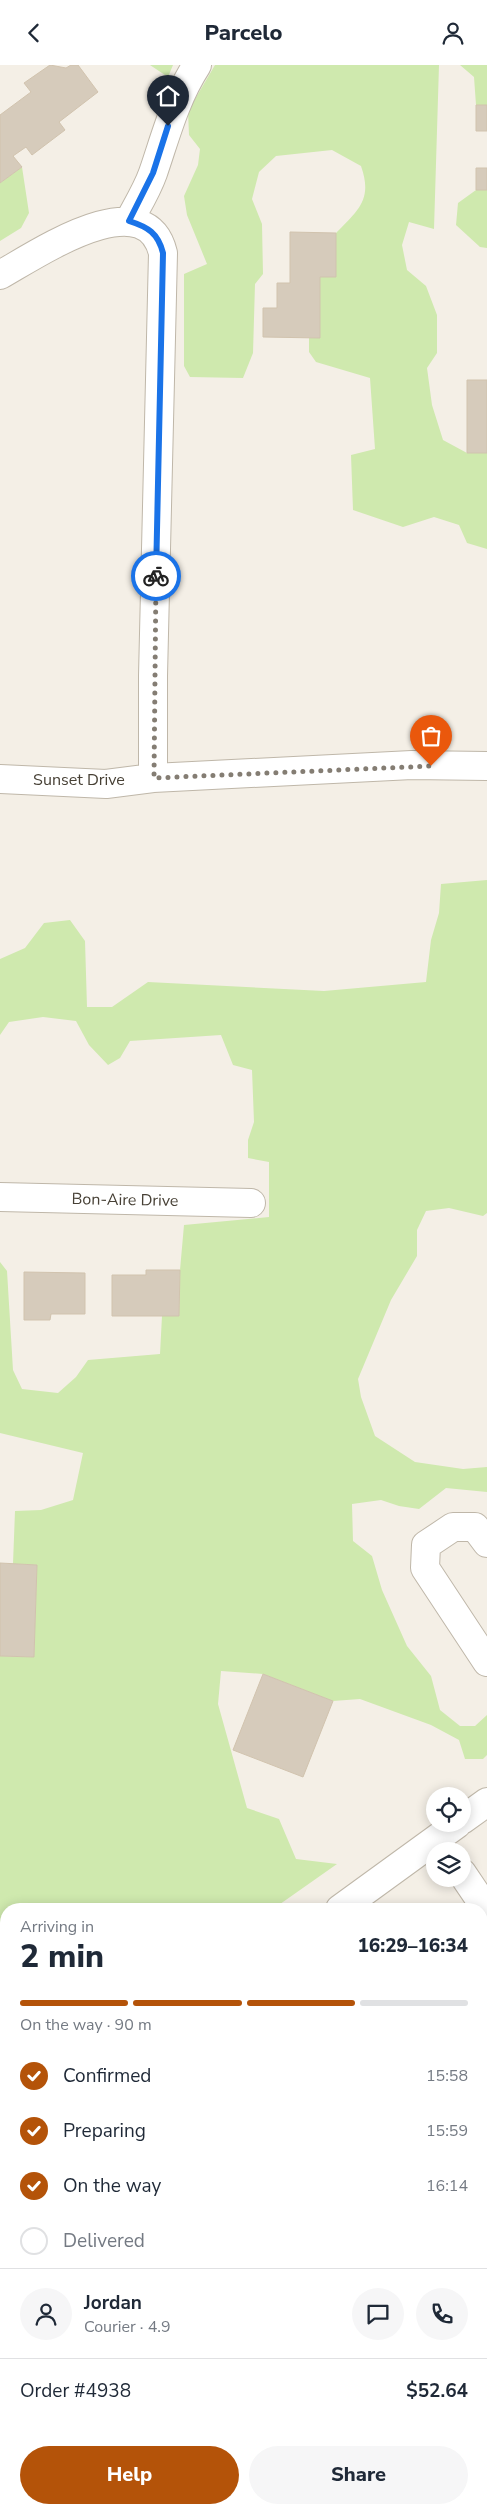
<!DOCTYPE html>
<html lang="en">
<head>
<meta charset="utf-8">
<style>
	:root { --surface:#fff; --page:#f6f6f7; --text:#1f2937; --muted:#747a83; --line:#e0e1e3; --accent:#b45309 }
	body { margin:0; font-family:"Nunito Sans",sans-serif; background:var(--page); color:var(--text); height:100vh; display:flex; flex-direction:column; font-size:19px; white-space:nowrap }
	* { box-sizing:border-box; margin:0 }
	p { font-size:16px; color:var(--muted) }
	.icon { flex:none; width:28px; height:28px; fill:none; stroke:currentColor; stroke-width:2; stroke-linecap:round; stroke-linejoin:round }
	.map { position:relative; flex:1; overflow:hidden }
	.sheet { position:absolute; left:0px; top:1838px; width:488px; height:611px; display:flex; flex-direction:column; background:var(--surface); border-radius:20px 20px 0 0; box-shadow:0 2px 12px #0003 }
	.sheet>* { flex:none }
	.controls { position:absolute; left:426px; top:1722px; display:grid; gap:10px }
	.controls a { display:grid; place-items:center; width:45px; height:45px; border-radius:50%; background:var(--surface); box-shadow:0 2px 12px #0003; font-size:25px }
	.pin { position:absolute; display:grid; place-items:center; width:42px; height:42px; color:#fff; margin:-51px -21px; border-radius:50% 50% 50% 0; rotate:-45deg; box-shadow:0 0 5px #0007 }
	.pin .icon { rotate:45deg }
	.courier { position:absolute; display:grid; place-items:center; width:50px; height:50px; margin:-25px; border:4px solid #1a73e8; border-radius:50%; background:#fff; color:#222; box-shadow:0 1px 6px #0007 }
	.head em { font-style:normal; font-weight:800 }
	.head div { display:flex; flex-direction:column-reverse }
	.head { display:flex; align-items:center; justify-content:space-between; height:85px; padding:0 20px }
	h1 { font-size:32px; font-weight:800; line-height:38px }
	.bar { display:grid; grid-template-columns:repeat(4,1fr); gap:8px 5px; align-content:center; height:60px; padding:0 20px }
	.bar i { height:6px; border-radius:4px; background:var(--line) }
	.bar .current { background:var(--accent) }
	.bar p { grid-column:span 4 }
	.line { display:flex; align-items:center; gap:12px; padding:0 20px; border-top:1px solid var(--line) }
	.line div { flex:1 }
	.round { display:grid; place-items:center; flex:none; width:52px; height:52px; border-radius:26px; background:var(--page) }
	ol { padding:0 20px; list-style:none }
	li { display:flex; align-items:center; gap:15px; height:55px }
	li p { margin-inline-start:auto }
	li .icon { padding:5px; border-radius:50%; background:var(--accent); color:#fff; stroke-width:4 }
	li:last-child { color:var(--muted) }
	li i { width:28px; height:28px; border:2px solid var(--line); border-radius:50% }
	.button { display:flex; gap:10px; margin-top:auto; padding:10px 20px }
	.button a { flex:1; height:58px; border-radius:30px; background:var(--accent); color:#fff; font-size:20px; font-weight:800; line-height:58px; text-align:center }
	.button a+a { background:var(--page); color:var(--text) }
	header { display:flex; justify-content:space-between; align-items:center; height:65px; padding:0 20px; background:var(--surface); font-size:22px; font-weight:800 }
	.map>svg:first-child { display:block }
	.green { fill:#cfe9ae }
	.water { fill:#a1d2f2 }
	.building { fill:#d6cbbb; stroke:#d1c3ae }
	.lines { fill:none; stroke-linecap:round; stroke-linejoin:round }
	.minor-casing { stroke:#bfb7a9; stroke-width:30 }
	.minor { stroke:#fff; stroke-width:28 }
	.done { stroke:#847d73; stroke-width:5; stroke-dasharray:0 9 }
	.route { stroke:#1a73e8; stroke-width:6 }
	.labels { text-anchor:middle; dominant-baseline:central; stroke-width:4; stroke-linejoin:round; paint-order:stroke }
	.street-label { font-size:16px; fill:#474035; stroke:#fff }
</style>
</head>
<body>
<header><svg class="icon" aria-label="back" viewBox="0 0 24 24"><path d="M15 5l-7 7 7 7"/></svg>Parcelo<svg class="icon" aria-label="person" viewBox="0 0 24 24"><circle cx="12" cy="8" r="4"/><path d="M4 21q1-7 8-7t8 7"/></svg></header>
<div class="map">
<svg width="487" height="2448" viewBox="0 0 487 2448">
	<rect width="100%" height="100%" fill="#f4efe6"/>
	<!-- green -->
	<path class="green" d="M150,0H173L168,12Z
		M215,0H439L434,164L409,157L402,180L407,205L426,221L437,250V288L427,303L432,340L443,375L467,388H487V484L467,478L459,460L434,452L403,462L353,445L351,390L375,384L370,313L316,297L309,287V273H319L320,212H336V168C358,145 373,135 361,101L332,85L276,91L259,107L252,134L262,159L263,209L255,219L253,288L243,313L190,312L184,301V209L207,199L187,150L184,131L198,100L200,84L189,70L188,46Z
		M460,0H487V40H476L474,12Z
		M22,102L29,148L21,163L0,176V118Z
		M476,125H487V183L480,182L456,160L458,138Z
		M487,815V1148L483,1151L449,1143L426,1146L417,1165V1191L391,1235L358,1314L361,1332L375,1371L415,1397L463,1404L487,1402V1427L446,1423L419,1444L399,1441L381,1435L352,1439L353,1476L372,1491L382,1525L407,1581L431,1611L440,1645L460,1661H475L487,1650V1690L483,1694H465L459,1675L431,1660L360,1634L333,1636L263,1609L221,1606L218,1639L247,1743L279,1754L296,1794L337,1799L273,1844H6V2045L0,2051V1591L34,1592L37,1500L13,1499L15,1446L41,1445L73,1435L83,1388L0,1368V1197L7,1206L13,1305L22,1324L58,1328L76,1312L88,1295L160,1289L162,1251H179L180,1205L184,1160L269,1152V1097L248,1093V1075L254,1057L252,1005L233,1000L221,970L130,976L120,993L108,1000L89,980L76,956L43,952L9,957L0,970V894L25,883L44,858L70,855L85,876L87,942H112L148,917L324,926L426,917L431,875L439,848L441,819Z
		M487,2146V2215L481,2218V2147Z
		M483,2316L487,2318V2448H299L307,2442H481V2317Z
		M65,2443H166L157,2448H62Z"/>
	<!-- water -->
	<path class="water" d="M487,2215V2318L481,2317V2218Z
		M166,2442H307V2443L299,2448H157Z"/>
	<!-- building -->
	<path class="building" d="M50,0L66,3L71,0H78L98,27L59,57L65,65L32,90L26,82L13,91L22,102L0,118V50L31,27L24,18Z
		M476,40H487V66H476Z
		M476,103H487V125H476Z
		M290,167L336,168V212H320V273L263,272V243H277V218H290Z
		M467,315H487V388H467Z
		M146,1205H180L179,1251H112V1210H146Z
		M24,1207L85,1208V1249H51L50,1255H24Z
		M0,1498L37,1500L34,1592L0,1591Z
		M263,1609L333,1636L303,1712L233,1685Z
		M481,1936L487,1944V2062L481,2066Z"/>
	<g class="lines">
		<!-- minor casing -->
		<g class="minor-casing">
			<path id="minor" d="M129,156C137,141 147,125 153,108C166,70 175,34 197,0
				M0,210C36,190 145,115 163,188L153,611V713
				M0,714L106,719L153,713L412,700L487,701
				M0,1132L251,1138
				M487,1478L475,1462H453L426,1480L425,1503L487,1597
				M462,1755L487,1737
				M462,1808L487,1845
				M340,1844L457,1759
				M0,2116L6,2110"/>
		</g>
		<!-- minor -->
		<use href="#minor" class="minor"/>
	</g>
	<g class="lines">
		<!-- done -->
		<path class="done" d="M156,511L154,713L431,701"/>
		<!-- route -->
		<path class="route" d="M156,511L163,188C158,168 148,162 129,156L153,108L168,61"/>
	</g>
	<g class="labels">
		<!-- street labels -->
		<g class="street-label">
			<text x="79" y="715">Sunset Drive</text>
			<text transform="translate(125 1135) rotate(1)">Bon-Aire Drive</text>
		</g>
	</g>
</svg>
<div class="controls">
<a><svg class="icon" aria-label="locate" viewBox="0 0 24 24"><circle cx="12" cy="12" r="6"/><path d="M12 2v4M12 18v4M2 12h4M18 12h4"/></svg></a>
<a><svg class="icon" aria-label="layers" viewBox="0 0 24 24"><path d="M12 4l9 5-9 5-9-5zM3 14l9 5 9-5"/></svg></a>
</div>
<div class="pin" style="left:431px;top:701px;background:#ea580c"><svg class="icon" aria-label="bag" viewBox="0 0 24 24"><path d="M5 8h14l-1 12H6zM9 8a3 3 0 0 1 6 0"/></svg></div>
<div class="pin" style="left:168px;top:61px;background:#1f2937"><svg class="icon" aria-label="home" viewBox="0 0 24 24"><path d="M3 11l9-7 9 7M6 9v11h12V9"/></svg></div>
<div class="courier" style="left:156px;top:511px"><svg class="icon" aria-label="bike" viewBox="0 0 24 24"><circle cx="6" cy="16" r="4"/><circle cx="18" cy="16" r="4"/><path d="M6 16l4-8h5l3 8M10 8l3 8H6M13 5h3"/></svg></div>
<section class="sheet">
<div class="head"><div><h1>2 min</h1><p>Arriving in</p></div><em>16:29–16:34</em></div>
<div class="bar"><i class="current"></i><i class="current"></i><i class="current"></i><i></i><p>On the way · 90 m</p></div>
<ol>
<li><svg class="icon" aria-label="check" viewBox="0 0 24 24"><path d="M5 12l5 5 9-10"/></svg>Confirmed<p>15:58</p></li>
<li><svg class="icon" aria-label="check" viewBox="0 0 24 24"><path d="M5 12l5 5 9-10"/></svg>Preparing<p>15:59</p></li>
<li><svg class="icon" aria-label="check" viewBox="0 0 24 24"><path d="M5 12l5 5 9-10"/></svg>On the way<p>16:14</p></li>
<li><i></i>Delivered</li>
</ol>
<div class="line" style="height:90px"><a class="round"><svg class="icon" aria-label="person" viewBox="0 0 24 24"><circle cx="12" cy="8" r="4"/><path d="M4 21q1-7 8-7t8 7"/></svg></a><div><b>Jordan</b><p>Courier · 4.9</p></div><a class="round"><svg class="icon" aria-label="chat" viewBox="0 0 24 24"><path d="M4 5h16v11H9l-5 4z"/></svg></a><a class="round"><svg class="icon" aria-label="phone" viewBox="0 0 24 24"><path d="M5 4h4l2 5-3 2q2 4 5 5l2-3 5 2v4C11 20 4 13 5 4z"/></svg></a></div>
<div class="line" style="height:65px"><div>Order #4938</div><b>$52.64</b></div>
<div class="button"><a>Help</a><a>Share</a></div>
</section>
</div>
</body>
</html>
